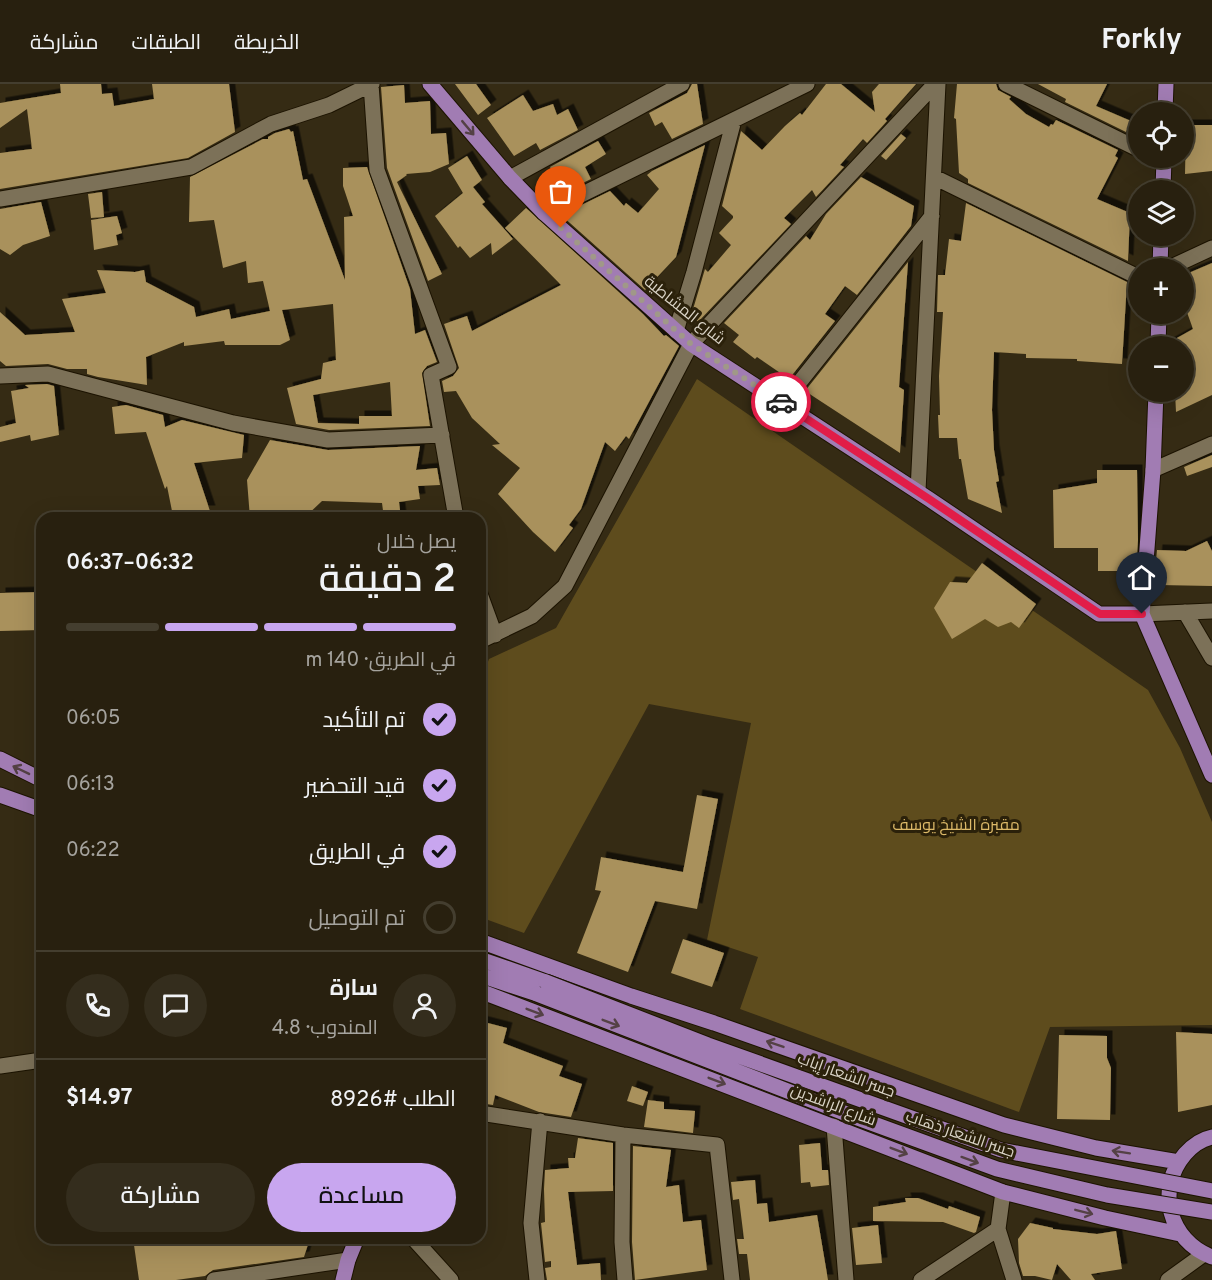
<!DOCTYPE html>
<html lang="ar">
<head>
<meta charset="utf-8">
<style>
	:root { --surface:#28200f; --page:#342d1d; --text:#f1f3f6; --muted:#a5a39e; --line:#443e2f; --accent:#c8a6ef }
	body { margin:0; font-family:Overpass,Cairo,sans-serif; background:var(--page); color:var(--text); direction:rtl; height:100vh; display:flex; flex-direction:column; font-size:22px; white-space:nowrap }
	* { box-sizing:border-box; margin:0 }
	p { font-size:20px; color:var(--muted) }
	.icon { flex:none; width:33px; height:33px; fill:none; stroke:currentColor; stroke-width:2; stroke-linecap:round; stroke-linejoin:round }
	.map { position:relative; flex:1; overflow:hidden; direction:ltr }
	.panel { position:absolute; left:36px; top:428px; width:450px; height:732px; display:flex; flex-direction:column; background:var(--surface); border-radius:18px; box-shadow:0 6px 24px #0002,0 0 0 2px var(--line); direction:rtl }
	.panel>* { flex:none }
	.fabs { position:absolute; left:1128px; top:18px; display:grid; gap:12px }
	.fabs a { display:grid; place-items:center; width:66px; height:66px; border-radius:50%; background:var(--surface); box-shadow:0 6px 24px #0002,0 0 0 2px var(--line); font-size:30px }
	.pin { position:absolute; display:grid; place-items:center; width:51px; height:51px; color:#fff; margin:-62px -26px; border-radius:50% 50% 50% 0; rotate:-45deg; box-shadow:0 0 6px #0007 }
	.pin .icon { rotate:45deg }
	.courier { position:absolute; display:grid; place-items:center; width:60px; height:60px; margin:-30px; border:4px solid #e11d48; border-radius:50%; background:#fff; color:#222; box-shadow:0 2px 8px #0007 }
	.overview em { font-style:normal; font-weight:600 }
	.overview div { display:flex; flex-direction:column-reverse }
	.overview { display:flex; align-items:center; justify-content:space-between; height:102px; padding:0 30px }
	h1 { font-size:39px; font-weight:600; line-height:45px }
	.bar { display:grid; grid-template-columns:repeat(4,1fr); gap:9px 6px; align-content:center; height:72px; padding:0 30px }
	.bar i { height:8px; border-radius:4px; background:var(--line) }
	.bar .active { background:var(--accent) }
	.bar p { grid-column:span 4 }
	.line { display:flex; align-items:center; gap:15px; padding:0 30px; border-top:2px solid var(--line) }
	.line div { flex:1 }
	.round { display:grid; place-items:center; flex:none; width:63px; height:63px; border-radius:32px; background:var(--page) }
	ol { padding:0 30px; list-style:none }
	li { display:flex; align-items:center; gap:18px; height:66px }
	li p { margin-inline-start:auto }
	li .icon { padding:6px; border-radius:50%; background:var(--accent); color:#111; stroke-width:4 }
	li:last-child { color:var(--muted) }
	li i { width:33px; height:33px; border:3px solid var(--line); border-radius:50% }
	.cta { display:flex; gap:12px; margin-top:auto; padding:12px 30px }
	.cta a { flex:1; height:69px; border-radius:36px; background:var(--accent); color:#111; font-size:24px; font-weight:600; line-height:69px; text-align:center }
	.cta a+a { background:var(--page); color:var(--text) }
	header { display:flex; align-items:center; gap:36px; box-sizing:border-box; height:84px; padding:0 30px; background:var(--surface); border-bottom:2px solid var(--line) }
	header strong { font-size:28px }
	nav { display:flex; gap:33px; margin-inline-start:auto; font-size:21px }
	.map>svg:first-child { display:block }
	.green { fill:#5e4c1d }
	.building { fill:#a9915b; fill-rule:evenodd; filter:url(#shadow) }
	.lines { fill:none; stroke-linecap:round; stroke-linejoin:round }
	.minor-casing { stroke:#1c1300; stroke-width:17 }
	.major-casing { stroke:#1c1300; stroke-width:17 }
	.minor { stroke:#7c7158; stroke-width:15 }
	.major { stroke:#a17cb3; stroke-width:15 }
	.major-bridge-casing { stroke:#1c1300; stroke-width:17; stroke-linecap:butt }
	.major-bridge { stroke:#a17cb3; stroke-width:15 }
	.oneway { stroke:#544145 }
	.done { stroke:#a09888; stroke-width:6; stroke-dasharray:0 10.8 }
	.route { stroke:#e11d48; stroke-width:8 }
	.labels { text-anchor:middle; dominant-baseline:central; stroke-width:6; stroke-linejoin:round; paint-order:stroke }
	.street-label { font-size:16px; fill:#d9d3c6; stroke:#2b210a }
	.park-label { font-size:16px; fill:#ddba69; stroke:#2b210a }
</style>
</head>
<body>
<header>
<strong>Forkly</strong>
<nav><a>الخريطة</a><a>الطبقات</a><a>مشاركة</a></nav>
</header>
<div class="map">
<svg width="1212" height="1196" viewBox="0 0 1212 1196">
	<defs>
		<filter id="shadow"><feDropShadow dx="5.5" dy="-5.5" stdDeviation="0" flood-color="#0009"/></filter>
	</defs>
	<rect width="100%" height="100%" fill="#352b14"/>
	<!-- green -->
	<path class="green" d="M697,295L1148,606L1180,664L1212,738V941L1050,943L1019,1028L740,925L758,873L707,856L751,639L649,620L524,849L480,833V600L489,575L556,544Z"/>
	<!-- building -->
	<path class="building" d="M60,0H101L102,10L112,9L114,22L154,15L152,0H229L235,48L188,74L0,105V69L32,65L27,25L0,44V19L61,9Z
		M455,0H476L491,21L478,31Z
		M692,0H697L703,40L672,55L662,38L655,42L649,29L687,9Z
		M826,0H841L875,28L872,8L879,0H916L885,35L887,37L867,59L863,55L840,81L844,83L816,113L812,106L784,134L791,140L698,238L691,232L705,185L708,188L731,161L719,149L733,134V132L722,122L741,47L762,66L785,42L800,29L802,31Z
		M957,0H996L998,6L1011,13L1009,15L1026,30L1049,43L1051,40L1053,41L1056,36L1118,66L1115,72L1118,74L1097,115L1130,129L1128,177L968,99V95L959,89L956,35L954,34Z
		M1038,0H1107L1096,22L1131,37L1126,48L1065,18L1066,15Z
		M404,1L405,19L430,17L431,50L446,49L449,80L430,88L406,90L407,91L397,98L442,190L428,197L387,84L381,3Z
		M523,11L533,27L553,20L557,31L568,25L578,46L540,66L536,59L514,72L487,34Z
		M1186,41H1212V87L1185,90Z
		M289,45L291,48L293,47L303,96L307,95L345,196L344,133L353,132L343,102V84L367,83L410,205L415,250L425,246L437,278L427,282L422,289L430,342L329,346L296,340L287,304L321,295L323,279L336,276L333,220L282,226L290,256L280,261H225L224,257L184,262V258L146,273L147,301L98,293L87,290V285H67L48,280L6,282L0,277V228L25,251L75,248L62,215L106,209L97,186L135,188L144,186L146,198L194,223L196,233L229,225L231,235L270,227L263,197L248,199L246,177L223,184L214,136L189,138L190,93L263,55H268V53L275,49ZM390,298L392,332H359V340L318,339L313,311Z
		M901,50L906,54L886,76L881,72Z
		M598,57L606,70L585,83L591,95L564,108L550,83Z
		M705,61L676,173L645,206L561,131L610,107L624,122L626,119L638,129L659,105L647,91L652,87Z
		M467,72L482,96L473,103L485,118L482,120L513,155L492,171L491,159L470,174L460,162L458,164L435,132L463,109L448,84Z
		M861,93L914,122L911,142L857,211L845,202L825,230L835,237L789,295L757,273L755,275L733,258L739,251L724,239L806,152L810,156L826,130Z
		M102,108L104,133L91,134L88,110Z
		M41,118L50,152L23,161L10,171L0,165V125Z
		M966,119L1127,198L1122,280L1077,277V275L1026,274V270L994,268L992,326L994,366L999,397L996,398L1002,429L968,415L961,375H959L957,354H939L938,331H940L939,292L943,228H937L938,191H945L949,155L961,157Z
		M526,124L643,230L664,252L666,251L679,262L629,355L626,352L615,367L605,358L581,425L569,441L573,444L555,468L533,448L498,410L520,384L492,361L500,360L472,334L456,307L444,308L442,297L453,292L459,284L444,240L467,232L472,247L561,201L505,144Z
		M117,132L122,149L116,151L118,161L94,166L91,136Z
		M908,178L899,303L904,306L900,369L805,307Z
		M1212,179V311L1176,328L1175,308H1184V262H1168V259L1193,245L1184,220L1193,217L1184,191Z
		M47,300L54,302L59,351L31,357L30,351L0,358V343L16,339L11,307L29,304L25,301Z
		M126,321L163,331L165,343L182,336L244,351L242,374L194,379L210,427H172L167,402L165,405L146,348L115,350L112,323Z
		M270,356L328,366L420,362L416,386L437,384L440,401L418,402L420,415L399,418L401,434H384L382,419L322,417L304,434H250L247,396Z
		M1212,371V383L1187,392L1184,383Z
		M1097,386H1137L1138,456L1136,487H1098V464H1054L1053,406L1097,399Z
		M1207,457L1212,467V502L1159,501V486H1155L1157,466L1186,467Z
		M982,479L1036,520L1019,544L1011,538L998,543L985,535L952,555L934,524L950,498L967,499Z
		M42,508V546L0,547V509Z
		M697,711L718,715L697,825L655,817L628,888L577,869L601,807L595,806L601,773L683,788Z
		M683,855L724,869L712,903L671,889Z
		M480,937L507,944L503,959L563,982L559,992L582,1000L571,1033L539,1028L495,1011L493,1021L480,1019Z
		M1176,948L1212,950V1021L1178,1028Z
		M1059,951L1107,952V974L1111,984L1110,1036L1057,1035Z
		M632,1002L648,1008L643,1022L627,1017Z
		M648,1016L664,1018V1025L695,1027L693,1049L644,1043Z
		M578,1054L613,1059V1107L568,1108L577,1181L600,1179L601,1196H547L545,1184L551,1183V1177L545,1178L541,1139L545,1138L544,1105L545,1086L569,1084L568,1074H575Z
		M820,1059L822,1086H828L829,1101L811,1103L810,1098L801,1099L799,1061Z
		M633,1062L671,1066L666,1103L679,1101L683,1138L701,1136L707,1186L635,1196L632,1158Z
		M755,1096L757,1120L767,1119L769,1138L817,1131L828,1196H750L747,1170H739L737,1155H744L739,1115L733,1116L731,1098Z
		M905,1114H918L948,1125L949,1122L980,1133L976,1148L974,1149L943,1138L873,1137V1123L906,1118Z
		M1030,1139L1053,1144V1145L1097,1150L1116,1147L1122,1185L1091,1190L1095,1196H1071L1057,1180L1052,1196L1035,1192H1023L1019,1179L1018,1155Z
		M878,1141L882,1179L856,1181L852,1144Z
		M133,1154H310L304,1173L213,1186L205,1192L176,1196H139Z"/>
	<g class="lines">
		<!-- minor casing -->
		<g class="minor-casing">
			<path id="minor" d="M371,0L377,86L449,283L431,291L456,434
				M1006,0L1138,65
				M934,93L1138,193
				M510,94L682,0
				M0,115L191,83L271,40L329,21L372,0
				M544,129L807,0
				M1169,184L1212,164
				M676,247L694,188L734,36
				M0,292L48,290L233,339L328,356L442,351
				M783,319L932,132
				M1153,386L1212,360
				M918,407L938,0
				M480,510L495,551
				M1185,528L1212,574
				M1142,530L1212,527
				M480,557L532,532L565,502L691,260L935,0
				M0,982L42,976
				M480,1029L623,1051L717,1061L732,1196
				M834,1042L846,1196
				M623,1051L622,1158L625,1196
				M1003,1108L998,1145L1014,1196
				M413,1154L451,1196
				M214,1196L348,1176
				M537,1196L531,1139L540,1037
				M921,1196L998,1145
				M1168,1196L1204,1170"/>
		</g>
		<!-- major casing -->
		<g class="major-casing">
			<path id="major" d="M430,0L510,94L544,129L691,260L929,415L1099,530H1142
				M1165,28L1166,0
				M1163,106L1164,74
				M1160,184L1161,152
				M1158,262L1159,230
				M1156,308L1153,386L1142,530L1212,691
				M0,675L42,696
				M0,711L42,726
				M480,857L631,912L714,939L1004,1041L1096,1064L1179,1078
				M480,875L546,898
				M480,891L537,910
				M480,907L1003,1108L1105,1134L1180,1150
				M1212,1053C1202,1055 1192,1062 1185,1070C1155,1105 1169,1157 1212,1173
				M343,1196L348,1176L357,1154"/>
		</g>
		<!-- minor -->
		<use href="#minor" class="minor"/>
		<!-- major -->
		<use href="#major" class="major"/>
		<!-- major-bridge casing -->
		<g class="major-bridge-casing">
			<path id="major-bridge" d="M546,898L708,961L1001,1066L1212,1107
				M537,910L852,1032L997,1085L1107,1111L1212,1128"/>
		</g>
		<!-- major-bridge -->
		<use href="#major-bridge" class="major-bridge"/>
	</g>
	<!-- one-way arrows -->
	<defs><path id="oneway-shaft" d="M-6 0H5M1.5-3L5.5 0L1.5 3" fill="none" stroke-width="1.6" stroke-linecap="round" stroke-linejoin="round" transform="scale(1.5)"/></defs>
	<g class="oneway">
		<use href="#oneway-shaft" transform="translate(468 44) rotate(50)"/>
		<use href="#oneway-shaft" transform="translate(21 686) rotate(-154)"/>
		<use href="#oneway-shaft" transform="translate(535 928) rotate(21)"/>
		<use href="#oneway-shaft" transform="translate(611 939) rotate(21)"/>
		<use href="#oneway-shaft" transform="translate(775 960) rotate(-161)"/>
		<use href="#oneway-shaft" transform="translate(717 997) rotate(21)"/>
		<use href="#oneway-shaft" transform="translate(899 1067) rotate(21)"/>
		<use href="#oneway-shaft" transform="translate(1121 1068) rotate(-171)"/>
		<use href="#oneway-shaft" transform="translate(970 1076) rotate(20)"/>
		<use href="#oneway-shaft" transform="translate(1084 1128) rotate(14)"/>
	</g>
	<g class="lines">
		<!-- done -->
		<path class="done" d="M561,144L691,260L781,318"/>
		<!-- route -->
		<path class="route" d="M781,318L929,415L1100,530H1142"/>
	</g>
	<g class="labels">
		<!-- street labels -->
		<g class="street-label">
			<text transform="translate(684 227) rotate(39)">شارع المشاطية</text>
			<text transform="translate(846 992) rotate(20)">جسر الشعار إياب</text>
			<text transform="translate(833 1022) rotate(21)">شارع الراشدين</text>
			<text transform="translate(960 1051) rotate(19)">جسر الشعار ذهاب</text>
		</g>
		<!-- park labels -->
		<g class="park-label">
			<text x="956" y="742">مقبرة الشيخ يوسف</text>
		</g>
	</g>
</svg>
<div class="fabs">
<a><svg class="icon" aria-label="locate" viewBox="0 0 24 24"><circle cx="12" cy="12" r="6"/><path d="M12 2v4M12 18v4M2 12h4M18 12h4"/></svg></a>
<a><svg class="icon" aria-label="layers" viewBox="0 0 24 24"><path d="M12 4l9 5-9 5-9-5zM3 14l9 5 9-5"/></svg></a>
<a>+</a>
<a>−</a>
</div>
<div class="pin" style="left:561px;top:144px;background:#ea580c"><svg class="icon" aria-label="bag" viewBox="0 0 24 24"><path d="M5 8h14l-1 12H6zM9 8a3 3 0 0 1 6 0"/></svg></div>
<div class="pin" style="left:1142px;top:530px;background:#1f2937"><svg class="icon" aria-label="home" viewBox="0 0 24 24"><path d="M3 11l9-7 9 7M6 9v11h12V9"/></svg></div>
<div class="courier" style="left:781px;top:318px"><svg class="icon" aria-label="car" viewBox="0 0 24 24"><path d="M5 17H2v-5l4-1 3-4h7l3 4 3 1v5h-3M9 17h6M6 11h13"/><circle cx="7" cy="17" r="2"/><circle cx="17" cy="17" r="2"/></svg></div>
<section class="panel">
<div class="overview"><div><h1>2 دقيقة</h1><p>يصل خلال</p></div><em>06:32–06:37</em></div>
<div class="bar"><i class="active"></i><i class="active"></i><i class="active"></i><i></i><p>في الطريق · 140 m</p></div>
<ol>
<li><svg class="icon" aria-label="check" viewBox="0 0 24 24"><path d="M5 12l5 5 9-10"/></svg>تم التأكيد<p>06:05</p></li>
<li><svg class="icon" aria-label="check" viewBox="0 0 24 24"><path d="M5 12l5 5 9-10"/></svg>قيد التحضير<p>06:13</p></li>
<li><svg class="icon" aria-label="check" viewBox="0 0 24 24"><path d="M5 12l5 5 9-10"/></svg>في الطريق<p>06:22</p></li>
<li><i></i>تم التوصيل</li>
</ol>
<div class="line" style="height:108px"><a class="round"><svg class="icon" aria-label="person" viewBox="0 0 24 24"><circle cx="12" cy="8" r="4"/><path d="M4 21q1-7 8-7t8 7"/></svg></a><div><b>سارة</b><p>المندوب · 4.8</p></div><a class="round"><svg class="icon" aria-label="chat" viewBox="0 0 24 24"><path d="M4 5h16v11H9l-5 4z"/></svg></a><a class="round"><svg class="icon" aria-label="phone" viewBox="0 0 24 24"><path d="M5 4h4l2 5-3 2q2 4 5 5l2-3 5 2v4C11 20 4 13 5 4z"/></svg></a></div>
<div class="line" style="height:78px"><div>الطلب #8926</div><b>$14.97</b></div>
<div class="cta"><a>مساعدة</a><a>مشاركة</a></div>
</section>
</div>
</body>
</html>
